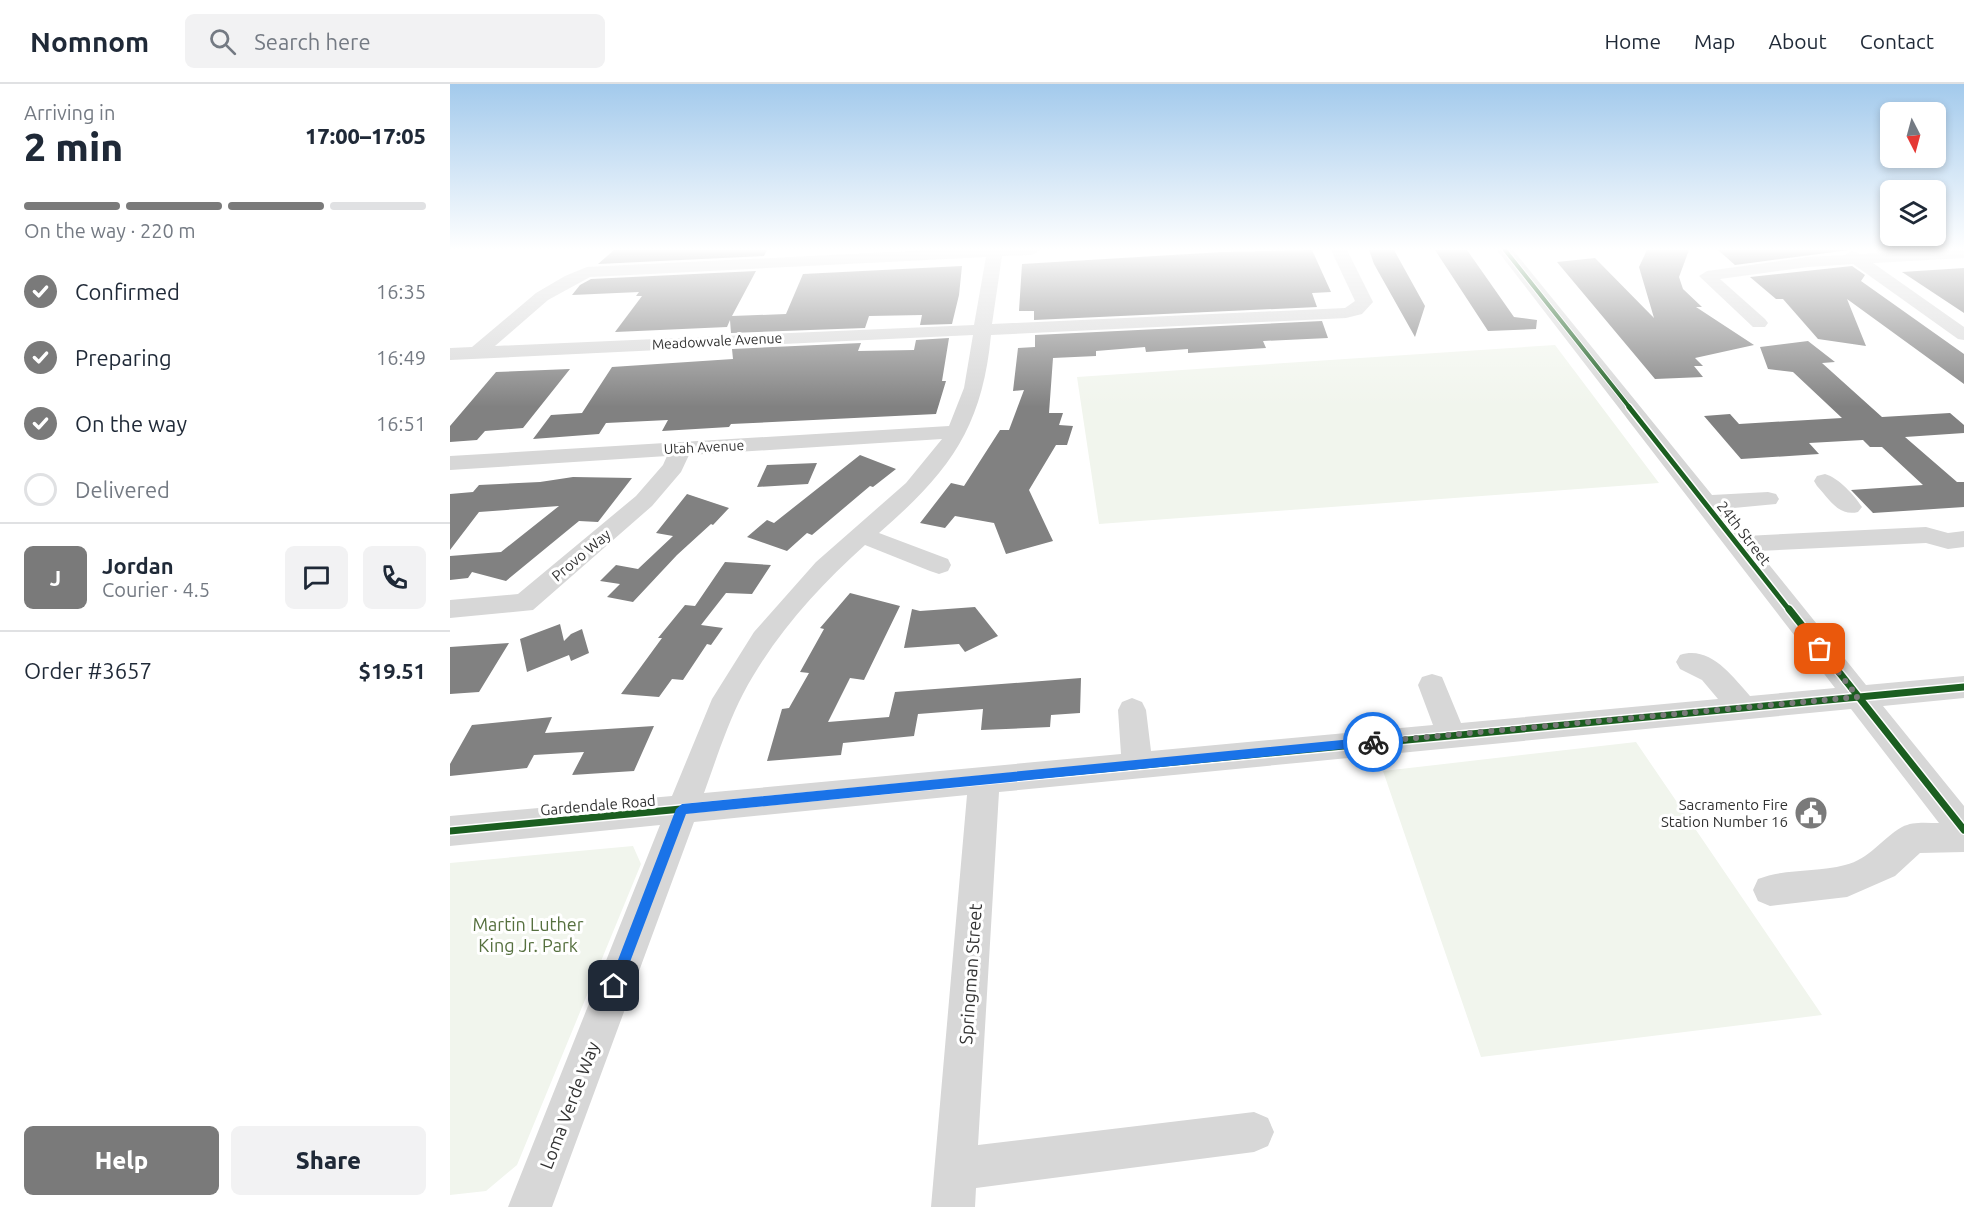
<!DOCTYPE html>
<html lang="en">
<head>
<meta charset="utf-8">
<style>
	:root { --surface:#fff; --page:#f2f2f3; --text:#1f2937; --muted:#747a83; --line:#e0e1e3; --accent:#7a7a7a }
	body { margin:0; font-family:Ubuntu,sans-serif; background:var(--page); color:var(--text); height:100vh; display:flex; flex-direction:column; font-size:22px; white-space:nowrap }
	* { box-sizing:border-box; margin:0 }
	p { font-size:20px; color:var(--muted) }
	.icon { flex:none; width:33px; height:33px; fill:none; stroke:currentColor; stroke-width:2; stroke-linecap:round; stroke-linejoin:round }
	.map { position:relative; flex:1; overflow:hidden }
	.sheet { display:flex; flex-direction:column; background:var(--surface); width:450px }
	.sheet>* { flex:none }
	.needle { width:39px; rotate:174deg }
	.buttons { position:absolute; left:1430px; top:18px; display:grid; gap:12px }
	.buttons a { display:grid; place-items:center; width:66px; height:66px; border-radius:9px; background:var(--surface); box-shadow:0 3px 9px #0003; font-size:30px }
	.pin { position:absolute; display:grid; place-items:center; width:51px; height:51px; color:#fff; margin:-26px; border-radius:12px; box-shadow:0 3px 9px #0006 }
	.courier { position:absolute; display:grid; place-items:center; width:60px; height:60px; margin:-30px; border:4px solid #1a73e8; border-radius:50%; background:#fff; color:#222; box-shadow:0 2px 8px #0007 }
	.overview em { font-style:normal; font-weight:800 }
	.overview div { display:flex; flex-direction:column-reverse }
	.overview { display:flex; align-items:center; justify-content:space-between; height:102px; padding:0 24px }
	h1 { font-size:39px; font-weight:800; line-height:45px }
	.bar { display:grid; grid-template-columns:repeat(4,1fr); gap:9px 6px; align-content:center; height:72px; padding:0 24px }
	.bar i { height:8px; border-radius:4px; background:var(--line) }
	.bar .selected { background:var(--accent) }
	.bar p { grid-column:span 4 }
	.line { display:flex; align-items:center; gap:15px; padding:0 24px; border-top:2px solid var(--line) }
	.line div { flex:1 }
	.round { display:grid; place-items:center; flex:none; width:63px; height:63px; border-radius:9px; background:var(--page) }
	ol { padding:0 24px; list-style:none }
	li { display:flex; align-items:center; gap:18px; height:66px }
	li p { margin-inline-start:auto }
	li .icon { padding:6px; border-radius:50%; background:var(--accent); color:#fff; stroke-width:4 }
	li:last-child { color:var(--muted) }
	li i { width:33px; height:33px; border:3px solid var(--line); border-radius:50% }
	.button { display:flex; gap:12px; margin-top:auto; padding:12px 24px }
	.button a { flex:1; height:69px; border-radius:9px; background:var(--accent); color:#fff; font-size:24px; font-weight:800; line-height:69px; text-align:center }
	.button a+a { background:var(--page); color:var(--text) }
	header { display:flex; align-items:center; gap:36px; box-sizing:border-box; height:84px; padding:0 30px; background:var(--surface); border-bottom:2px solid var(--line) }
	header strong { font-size:28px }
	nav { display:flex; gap:33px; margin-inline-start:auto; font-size:21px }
	.search { width:420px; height:54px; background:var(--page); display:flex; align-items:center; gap:15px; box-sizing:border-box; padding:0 21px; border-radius:9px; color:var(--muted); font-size:22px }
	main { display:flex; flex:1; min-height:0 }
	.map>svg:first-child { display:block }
	.green { fill:#f1f5ed }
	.building { fill:#818181 }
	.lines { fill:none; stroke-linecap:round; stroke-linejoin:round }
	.minor { fill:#d7d7d7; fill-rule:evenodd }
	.cycleway-far2-casing { stroke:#fff; stroke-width:6 }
	.cycleway-far1-casing { stroke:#fff; stroke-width:8 }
	.cycleway-casing { stroke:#fff; stroke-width:10 }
	.cycleway-far2 { stroke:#1b5e20; stroke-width:4 }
	.cycleway-far1 { stroke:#1b5e20; stroke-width:5 }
	.cycleway { stroke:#1b5e20; stroke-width:7 }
	.route { fill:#1a73e8 }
	.done { stroke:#7a7a7a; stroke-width:6; stroke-dasharray:0 10.8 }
	.labels { text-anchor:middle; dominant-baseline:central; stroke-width:6; stroke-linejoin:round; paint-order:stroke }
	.far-street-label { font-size:14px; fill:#333; stroke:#fff }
	.street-label { font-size:15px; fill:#333; stroke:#fff }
	.poi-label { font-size:15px; fill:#333; stroke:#fff; text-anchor:end }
	.near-park-label { font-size:18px; fill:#56703f; stroke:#fff }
	.near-street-label { font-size:18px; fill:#333; stroke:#fff }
</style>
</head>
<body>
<header>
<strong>Nomnom</strong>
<div class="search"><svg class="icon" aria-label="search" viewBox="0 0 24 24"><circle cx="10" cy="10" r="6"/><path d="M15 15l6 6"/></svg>Search here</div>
<nav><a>Home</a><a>Map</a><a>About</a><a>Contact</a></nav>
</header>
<main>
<section class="sheet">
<div class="overview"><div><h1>2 min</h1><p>Arriving in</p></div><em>17:00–17:05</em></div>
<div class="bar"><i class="selected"></i><i class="selected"></i><i class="selected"></i><i></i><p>On the way · 220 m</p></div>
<ol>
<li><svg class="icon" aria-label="check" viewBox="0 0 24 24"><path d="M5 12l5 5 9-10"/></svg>Confirmed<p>16:35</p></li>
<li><svg class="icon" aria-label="check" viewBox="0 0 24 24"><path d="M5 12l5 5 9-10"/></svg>Preparing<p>16:49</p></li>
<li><svg class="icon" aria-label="check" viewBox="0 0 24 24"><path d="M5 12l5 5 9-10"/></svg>On the way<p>16:51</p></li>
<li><i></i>Delivered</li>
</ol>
<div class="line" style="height:108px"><b class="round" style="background:var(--accent);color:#fff">J</b><div><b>Jordan</b><p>Courier · 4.5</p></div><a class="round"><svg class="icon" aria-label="chat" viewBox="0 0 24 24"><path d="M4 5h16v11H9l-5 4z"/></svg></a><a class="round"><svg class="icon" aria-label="phone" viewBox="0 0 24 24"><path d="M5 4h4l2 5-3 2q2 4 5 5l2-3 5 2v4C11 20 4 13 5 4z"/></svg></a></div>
<div class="line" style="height:78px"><div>Order #3657</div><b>$19.51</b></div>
<div class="button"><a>Help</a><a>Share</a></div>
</section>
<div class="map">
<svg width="1514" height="1123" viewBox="0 0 1514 1123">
	<rect width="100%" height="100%" fill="#fff"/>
	<!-- green -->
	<path class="green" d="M1105,261L1209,399L649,440L627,293Z
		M1186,658L1372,931L1031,973L933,687Z
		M183,762L191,780L67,1081L36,1107L0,1111V779Z"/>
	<!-- building -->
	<path class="building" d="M164,166H317L314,172L148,180Z
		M862,166L881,208L862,209L867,223L584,236V227H569L572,180L772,168Z
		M919,166H944L975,222L965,253L924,180Z
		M985,166H1017L1064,233L1087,236L1086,245L1038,247Z
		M1197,166H1239L1229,193L1233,205L1252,223H1246L1304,261L1245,274L1253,282H1244L1253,293L1205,295L1107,178L1145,174L1204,234L1189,183Z
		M1268,166H1399L1285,181Z
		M512,182L509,211L502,240L470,241L472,231L419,232L415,244L281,249L280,236L277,243L165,248L192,212H186L189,208L122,211L130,201L141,195L306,187L282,232L336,230L353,190Z
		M1402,182L1415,191L1411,197L1514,270V300L1397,215L1416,262L1368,255L1333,215H1326L1300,193Z
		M1514,184V229L1452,188Z
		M872,237L878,254L813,257L816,264L738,269V265L696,268L695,263L646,267V272L603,274L599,329H613L609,341L623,342L617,361H606L579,406L603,457L556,470L544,439L505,432L495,444L470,439L501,399L514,402L550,346H559L574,306L563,307L568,264L585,263V251Z
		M499,254L492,297H496L486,330L281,340L279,343L212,347L218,336L156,339L149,350L83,355L101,331L132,329L162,283L283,275L282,265L411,259L408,267L464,266L466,256Z
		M1358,257L1385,278L1372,279L1432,333L1500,329L1514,341V349L1455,353L1507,398H1514V423L1423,429L1401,406L1473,401L1432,363H1420L1413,356L1359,359L1369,370L1291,375L1254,332L1280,330L1289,340L1392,334L1343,288L1318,285L1310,263Z
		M120,285L73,344L35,347L27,356L0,358V342L46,288Z
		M410,371L446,385L423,403L420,402L362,451L357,449L337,467L297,453L317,436L324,439Z
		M367,379L358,400L307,403L317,381Z
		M123,393L182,394L148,438L129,437L56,497L22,488L18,494L0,496V472L51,468L109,422L29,428L0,466V410L23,408L29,401L90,398Z
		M237,410L279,424L263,441L261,440L227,471L183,518L157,513L170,500L150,497L166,481L188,485L223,452L206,449Z
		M275,478L321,481L302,510L276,509L251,541L273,544L261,561L257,560L233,596L222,595L209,613L171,610L212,554H208L235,521L245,522Z
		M400,509L450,522L414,596L400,594L378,638L439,633L445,608L631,594L630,629L601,631L600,643L531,646L533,625L468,630L464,652L393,659L391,671L317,677L332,625L339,624L359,589L350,588L374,545L370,544Z
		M525,523L548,552L515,568L509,560L454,564L462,525L470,527Z
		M110,540L114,557L121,550L132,545L139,569L121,577L119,571L77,588L70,555Z
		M59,559L29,608L0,610V563Z
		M102,633L95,649L204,642L184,687L122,691L134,668L84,671L77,684L0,692V680L22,641Z"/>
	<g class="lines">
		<!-- minor -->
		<path class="minor" d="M482,166H590L582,171L552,172L542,240L895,224L905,217L881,166H897L923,218L912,230L896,234L541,251C532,345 499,388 429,449L498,475L501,481L498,487L489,490L480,487L415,461C367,504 323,553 293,610C277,641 266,676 254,709L671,670L668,626L672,618L682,614L692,618L696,626L701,667L983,641L968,601L972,593L982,590L992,593L1011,639L1268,615L1252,596L1230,585L1226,578L1230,571C1260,561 1282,592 1300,612L1385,604L1047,166H1063L1262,411L1318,408L1326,410L1329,415L1326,420L1273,425L1295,452L1476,443L1498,449L1514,447V463L1498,465L1476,459L1308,467L1416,601L1514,592V614L1433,622L1514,722V768L1470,769L1445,792L1397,813L1320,822L1308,817L1303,806L1308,795C1336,784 1366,789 1395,781C1420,775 1431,755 1452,743C1463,737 1477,739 1489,739L1401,625L549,708L528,1061L804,1028L818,1034L824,1048L818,1062L804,1068L526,1104L525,1123H481L517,711L244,738L102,1123H58L210,741L0,762V732L222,712L262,615L304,548L366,478L456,399L492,355L239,371L231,388L202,422L83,526L0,534V516L68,510L186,412L213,381L217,372L0,386V372L499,342L514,304L523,251L0,276V264L22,263L86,209L115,192L137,183ZM536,173L524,241L45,262L98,216L140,193Z
			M1480,166H1514V174L1423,179L1514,243V256L1508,255L1403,180L1358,183L1270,195L1315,235L1318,239L1315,243H1303L1249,192L1257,187L1358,173L1395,171L1402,167L1410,170Z
			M1375,390C1389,394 1404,411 1412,423L1408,428C1389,433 1379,415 1367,402L1364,397L1367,392Z"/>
		<!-- cycleway-far2 casing -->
		<g class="cycleway-far2-casing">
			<path id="cycleway-far2" d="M1055,166L1180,324"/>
		</g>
		<!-- cycleway-far1 casing -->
		<g class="cycleway-far1-casing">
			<path id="cycleway-far1" d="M1179,323L1340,527"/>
		</g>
		<!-- cycleway casing -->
		<g class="cycleway-casing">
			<path id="cycleway" d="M1339,525L1514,746
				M0,747L1514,603"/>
		</g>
		<!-- cycleway-far2 -->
		<use href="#cycleway-far2" class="cycleway-far2"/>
		<!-- cycleway-far1 -->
		<use href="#cycleway-far1" class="cycleway-far1"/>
		<!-- cycleway -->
		<use href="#cycleway" class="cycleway"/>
	</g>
	<!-- sky -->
	<linearGradient id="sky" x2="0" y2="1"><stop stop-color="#a3caec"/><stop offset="0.51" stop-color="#fff"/><stop offset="1" stop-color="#fff" stop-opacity="0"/></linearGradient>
	<rect width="1514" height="323" fill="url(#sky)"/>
	<!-- route -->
	<path class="route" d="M923,653L928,658L923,662L236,730L169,907L164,909L158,902L226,725L232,720Z"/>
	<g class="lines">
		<!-- done -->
		<path class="done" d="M923,658L1408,613L1370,565"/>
	</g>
	<!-- icons -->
	<defs>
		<g id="civic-disc" transform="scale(1.725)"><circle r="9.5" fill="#7a7a7a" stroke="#fff"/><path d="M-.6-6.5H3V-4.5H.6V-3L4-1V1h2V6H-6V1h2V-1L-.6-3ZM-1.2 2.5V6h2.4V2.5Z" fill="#fff"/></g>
	</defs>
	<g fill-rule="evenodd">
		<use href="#civic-disc" x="1361" y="729"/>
	</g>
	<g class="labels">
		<!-- far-street labels -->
		<g class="far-street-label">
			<text transform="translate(267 257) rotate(-3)">Meadowvale Avenue</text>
			<text transform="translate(254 363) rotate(-3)">Utah Avenue</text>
		</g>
		<!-- street labels -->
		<g class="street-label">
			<text transform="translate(1294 449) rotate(52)">24th Street</text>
			<text transform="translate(131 471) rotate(-40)">Provo Way</text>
			<text transform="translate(148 721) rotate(-5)">Gardendale Road</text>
		</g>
		<!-- poi labels -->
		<g class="poi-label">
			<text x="1338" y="720">Sacramento Fire<tspan x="1338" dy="17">Station Number 16</tspan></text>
		</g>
		<!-- near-park labels -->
		<g class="near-park-label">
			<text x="78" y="840">Martin Luther<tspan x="78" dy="21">King Jr. Park</tspan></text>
		</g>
		<!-- near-street labels -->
		<g class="near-street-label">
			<text transform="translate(520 890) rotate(-86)">Springman Street</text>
			<text transform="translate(119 1021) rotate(-69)">Loma Verde Way</text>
		</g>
	</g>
</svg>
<div class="buttons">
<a><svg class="needle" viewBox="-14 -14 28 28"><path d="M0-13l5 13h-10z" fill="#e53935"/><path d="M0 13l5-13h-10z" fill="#747a83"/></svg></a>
<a><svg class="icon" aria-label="layers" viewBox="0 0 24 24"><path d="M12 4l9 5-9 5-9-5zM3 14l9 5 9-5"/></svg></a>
</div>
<div class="pin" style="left:1370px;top:565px;background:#ea580c"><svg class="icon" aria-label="bag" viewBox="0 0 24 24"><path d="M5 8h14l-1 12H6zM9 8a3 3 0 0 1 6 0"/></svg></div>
<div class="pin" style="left:164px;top:902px;background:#1f2937"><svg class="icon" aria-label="home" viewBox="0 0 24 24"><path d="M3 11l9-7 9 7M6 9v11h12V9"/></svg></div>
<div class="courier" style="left:923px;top:658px"><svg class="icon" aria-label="bike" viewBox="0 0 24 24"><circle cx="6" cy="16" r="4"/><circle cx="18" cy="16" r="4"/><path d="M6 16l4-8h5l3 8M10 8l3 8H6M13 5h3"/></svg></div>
</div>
</main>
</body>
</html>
